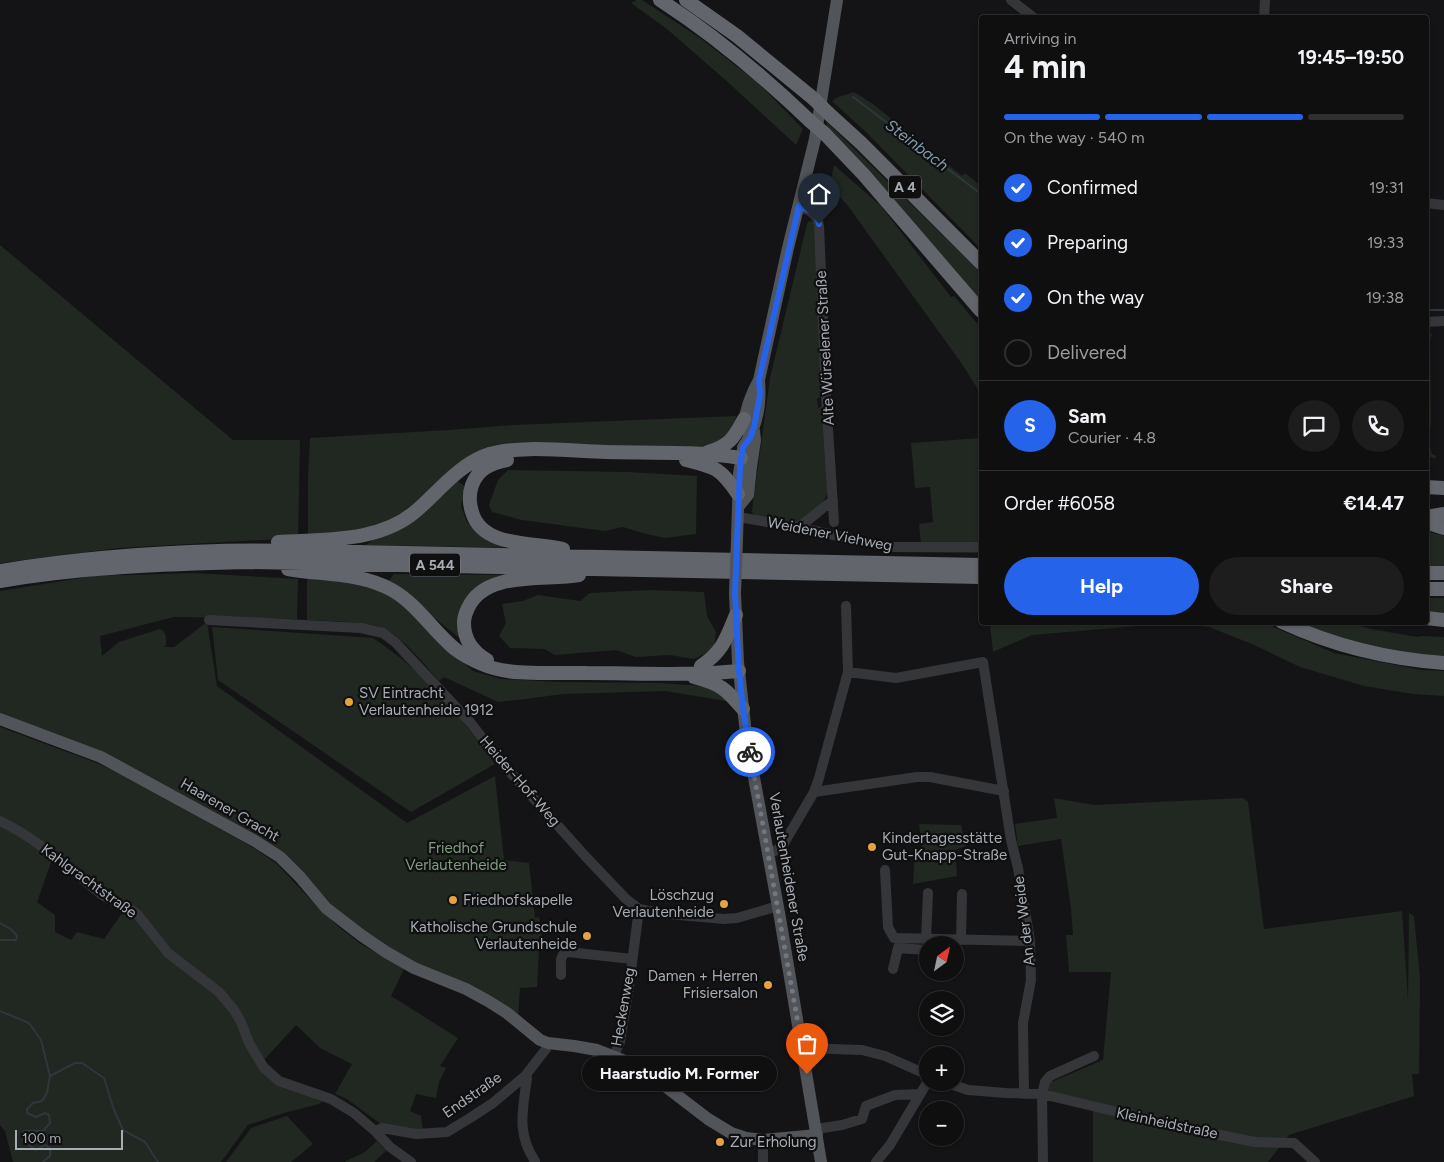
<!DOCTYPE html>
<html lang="en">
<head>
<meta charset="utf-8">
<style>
	:root { --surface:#0f0f10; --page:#1d1d1e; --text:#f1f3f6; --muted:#9b9c9f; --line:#2f2f30; --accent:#2563eb }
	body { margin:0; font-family:Figtree,sans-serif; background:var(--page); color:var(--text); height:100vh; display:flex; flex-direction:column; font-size:19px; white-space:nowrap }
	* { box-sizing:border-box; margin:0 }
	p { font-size:16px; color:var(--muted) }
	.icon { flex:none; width:28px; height:28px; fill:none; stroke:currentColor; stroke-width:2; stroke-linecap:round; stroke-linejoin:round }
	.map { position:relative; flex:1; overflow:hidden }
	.panel { position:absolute; left:979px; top:15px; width:450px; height:610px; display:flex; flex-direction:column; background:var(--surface); border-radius:5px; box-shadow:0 1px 4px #0004,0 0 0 1px var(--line) }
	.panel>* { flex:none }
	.needle { width:32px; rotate:33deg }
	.buttons { position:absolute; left:919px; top:936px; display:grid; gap:10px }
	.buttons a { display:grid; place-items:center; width:45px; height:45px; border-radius:50%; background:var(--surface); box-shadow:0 1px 4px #0004,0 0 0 1px var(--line); font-size:25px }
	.scale { position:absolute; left:15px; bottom:12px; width:108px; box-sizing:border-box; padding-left:5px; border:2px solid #a7acb5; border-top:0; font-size:14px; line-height:18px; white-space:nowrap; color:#a7acb5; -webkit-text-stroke:4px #0f0f10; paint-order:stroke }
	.pin { position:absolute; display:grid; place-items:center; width:42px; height:42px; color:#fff; margin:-51px -21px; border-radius:50% 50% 50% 0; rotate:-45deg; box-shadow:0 0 5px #0007 }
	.pin .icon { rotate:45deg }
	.courier { position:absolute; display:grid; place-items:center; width:50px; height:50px; margin:-25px; border:4px solid #2563eb; border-radius:50%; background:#fff; color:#222; box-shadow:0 1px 6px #0007 }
	.bubble { position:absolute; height:35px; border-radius:18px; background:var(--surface); box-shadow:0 1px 4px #0004,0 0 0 1px var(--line); font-size:16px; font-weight:700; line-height:35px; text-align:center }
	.summary em { font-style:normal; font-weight:700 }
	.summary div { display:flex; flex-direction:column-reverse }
	.summary { display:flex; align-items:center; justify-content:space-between; height:85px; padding:0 25px }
	h1 { font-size:32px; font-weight:700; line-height:38px }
	.bar { display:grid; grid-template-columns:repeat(4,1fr); gap:8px 5px; align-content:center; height:60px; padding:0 25px }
	.bar i { height:6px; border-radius:4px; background:var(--line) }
	.bar .current { background:var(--accent) }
	.bar p { grid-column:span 4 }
	.line { display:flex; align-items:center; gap:12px; padding:0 25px; border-top:1px solid var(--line) }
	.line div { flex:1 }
	.round { display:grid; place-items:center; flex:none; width:52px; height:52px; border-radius:26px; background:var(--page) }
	ol { padding:0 25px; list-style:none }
	li { display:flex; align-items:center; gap:15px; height:55px }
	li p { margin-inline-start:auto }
	li .icon { padding:5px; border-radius:50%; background:var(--accent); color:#fff; stroke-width:4 }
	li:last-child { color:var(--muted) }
	li i { width:28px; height:28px; border:2px solid var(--line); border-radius:50% }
	.primary-button { display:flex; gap:10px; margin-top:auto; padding:10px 25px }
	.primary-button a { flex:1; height:58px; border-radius:30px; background:var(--accent); color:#fff; font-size:20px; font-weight:700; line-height:58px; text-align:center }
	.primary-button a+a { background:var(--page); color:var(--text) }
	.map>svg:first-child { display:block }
	.green { fill:#202821 }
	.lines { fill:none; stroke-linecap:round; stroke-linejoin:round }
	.stream { stroke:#2e373d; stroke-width:2 }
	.minor { stroke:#35363a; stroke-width:10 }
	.major { stroke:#515459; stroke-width:12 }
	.highway { stroke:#62656b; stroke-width:14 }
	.major-bridge { stroke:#515459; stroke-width:12 }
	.highway-bridge { stroke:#62656b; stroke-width:14 }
	.done { stroke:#74777d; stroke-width:5; stroke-dasharray:0 9 }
	.route { stroke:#2563eb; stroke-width:6 }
	.poi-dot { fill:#e4a33d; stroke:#0f0f10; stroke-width:2 }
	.labels { text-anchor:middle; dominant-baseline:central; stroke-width:4.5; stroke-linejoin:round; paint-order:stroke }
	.shield { fill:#0f0f10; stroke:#797d84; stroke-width:1 }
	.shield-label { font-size:14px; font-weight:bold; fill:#a7acb5 }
	.street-label { font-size:15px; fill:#a7acb5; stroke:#0f0f10 }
	.poi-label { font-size:15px; fill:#a7acb5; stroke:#0f0f10; text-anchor:start }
	.park-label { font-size:15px; fill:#7f9f7f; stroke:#0f0f10 }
	.water-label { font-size:16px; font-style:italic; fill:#809bae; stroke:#0f0f10 }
</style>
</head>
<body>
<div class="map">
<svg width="1444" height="1162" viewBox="0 0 1444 1162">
	<rect width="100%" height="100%" fill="#141416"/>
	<!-- green -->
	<path class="green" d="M637,0H642L700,38L757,82L803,129L796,145L730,84L667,29L631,3Z
		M854,92L873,104L962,176L965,173L981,186V249L867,133L832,101L836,98Z
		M827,122L981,273V302L826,126Z
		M834,165L881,206L951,297L954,296L981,328V394L962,364L848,206L830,186Z
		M809,221L814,222L816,226L822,396L817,399L818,408L823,406L828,488C827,499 822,504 814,511C811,514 807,519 802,521C791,527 764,518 753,514L752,511L770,378L807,224Z
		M0,245L233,440H300L298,538L119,548L0,563Z
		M1426,334H1432L1430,341L1431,420L1429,440L1431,451L1432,454L1436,456L1435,459L1426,454V424L1428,420Z
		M736,416L734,429L719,446L685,452L505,449L407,513L379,528L308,536V478L310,438L449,430L513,425Z
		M981,438V553L882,552L888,545H921L919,524L933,522L930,487L915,488L911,443Z
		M508,470L629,472L697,476L696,534L665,538L646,534L623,527L605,531L522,520L492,512L489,505L498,480Z
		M456,480L465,486L461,506L467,522L479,534L518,548L366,545Z
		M1426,531L1444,536V566H1426Z
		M194,573L298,579L297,619L174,617L100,636L102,656L119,642L160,629C167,632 166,639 166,645L164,647H174L207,622L217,686L407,823L495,776L504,860L529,863L535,918L539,917L544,949H539L537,987L520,988L518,1017L388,949L347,920L257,837L0,716V591L93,576Z
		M394,574L510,575L472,595L461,639L388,582Z
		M344,578L378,587L404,604L437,638L473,671L501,679L559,682L658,683L706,686L722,693L726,701L665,691L563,694L526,699L498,702L444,677L439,681C425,665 405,640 387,630C371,621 326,621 307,620V579Z
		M650,590L704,592L707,616L716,632L714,649L694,659L670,655L636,657L616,650L555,655L544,649L510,648L499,636L506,623L502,604L523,601L538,595L580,601L590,593Z
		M1426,598H1444V614L1426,613Z
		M988,623H1171L1032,635L993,652L990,625Z
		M1177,623H1264L1334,653L1421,670L1444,671V696L1413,694L1364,686L1300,667L1252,644L1209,627Z
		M1292,623H1350L1371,629L1417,637L1421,636L1444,637V659L1387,653Z
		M212,627L373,638C425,672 459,714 495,764L411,812L218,680Z
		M0,727L97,763L125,776L252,847L277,864L321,911L340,928L361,944L404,969L391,996L458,1038L440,1066L446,1068L439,1082L436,1098L416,1094L410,1111L421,1116L423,1132L381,1124L347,1099L335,1094L352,1064L320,1048L296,1025L264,1060L282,1077L265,1066L243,1021L169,951L149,927L105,893L0,819Z
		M1054,798L1094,805L1243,798L1248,802L1264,929L1402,911L1408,1000L1409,913L1414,916L1420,979L1419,1074H1412L1414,1096L1289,1135L1268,1162H1093V1102L1048,1091L1049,1083L1103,1060L1111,972H1069L1066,935H1073L1071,909L1061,839L1018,846L1015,824L1057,818Z
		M0,823L53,857L37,902L55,915V932L71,940L77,932L104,939L125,909L233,1010L263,1069L323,1101L319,1104L284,1113L248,1125L221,1162H13L5,1131L0,1125Z
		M919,824L961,825L966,846L955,850L957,876L913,884L915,851L922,848Z
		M287,1116L313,1144L291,1162H226L251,1128Z
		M377,1141L386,1151L374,1162H344L365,1152Z"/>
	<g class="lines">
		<!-- stream -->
		<path class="stream" d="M853,97L981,194
			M1426,310H1444
			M0,923L12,930L17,936L16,940H0
			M0,1011L29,1023L41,1040L50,1076L47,1093L42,1101L33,1103L27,1109V1113L36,1117L45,1113L49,1115L50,1123L43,1131H24L23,1136L30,1146L36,1150L45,1145L50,1148V1156L43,1162
			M50,1076L75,1063H82L104,1078L114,1110L123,1130L145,1142L158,1162"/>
		<!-- minor -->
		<path class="minor" d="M1011,0L1034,18
			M1264,18L1265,0
			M1426,203L1444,205
			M799,206C810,211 816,212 819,225L826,397L834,522
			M1426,322L1444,321
			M738,517L797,527L889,547H981
			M797,527C810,521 819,509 833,501
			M209,620L361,628L383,633L395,642L470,722L500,761L586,857L626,899L639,909L658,913L724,919L737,918L778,906
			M848,672L896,678L983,662L1011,840L1018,868L1030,941L1031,980L1023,1023L1024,1094
			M814,792L917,777H930L1004,791
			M0,821C38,839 68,868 101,894C112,902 127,905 138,915L168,953L219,992L234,1010L241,1022L249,1043L264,1068L279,1081L331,1099L354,1113L375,1131L390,1147L411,1162
			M768,852L775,851L783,845L814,792L819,778L848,672L846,606
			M885,870L888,927L894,938L1030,941
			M901,939L898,948L926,950L928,948
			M926,939L928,893
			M961,940L962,894
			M893,969L898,948
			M561,975V959L564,953L568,952L632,959
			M803,1048L862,1050L885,1056L928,1075
			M614,1055L620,1042L629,986L639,909
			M945,1082L968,1090L1006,1093L1042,1094L1185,1128L1255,1142L1294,1143L1315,1162
			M816,1129L842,1125L862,1119L866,1106L895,1095L919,1094
			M375,1131L382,1128L416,1134L447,1132L470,1118L493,1103L525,1076
			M535,1161C516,1133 523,1109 527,1078L525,1076L546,1049L548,1043
			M763,1162V1140
			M876,1162L890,1145L928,1081
			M1043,1162L1042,1094L1045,1082L1050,1076L1094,1056"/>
		<!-- major -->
		<path class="major" d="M743,429C745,411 750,396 759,380
			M743,447C757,428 761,403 759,380L788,248L815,139L837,0
			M738,507L748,495L751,467L755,440L754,431
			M737,540L739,474L743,449
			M735,593L738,662L746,734L780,918L821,1162
			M0,719L101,757L255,841L280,857L300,877L326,908L361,935L386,952L414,968L466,989L488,1001L507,1013L540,1040L548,1043L574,1046L597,1050L633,1064L648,1073L708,1119L731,1133L746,1138L763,1140L817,1135"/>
		<!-- highway -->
		<path class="highway" d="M660,0C714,35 764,77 810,121
			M686,0L737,36L814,99
			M828,113L861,143L981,263
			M825,134L864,175L981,311
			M708,452C729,446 734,438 744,419
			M507,460C491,463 478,469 472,485C469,494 469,503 472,512C482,548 534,542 563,549
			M686,460C717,468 720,468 738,494
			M1426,487L1444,488
			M1426,517L1444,514
			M1426,522L1444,528
			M278,542C324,539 379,543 416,511C438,492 457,467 484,456C516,444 570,451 605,452C650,453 697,451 741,458
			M288,569C322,575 360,572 392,590C417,604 433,631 455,649C463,655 472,660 482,664C510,677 556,672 587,673C637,673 688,676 739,671
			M0,571C73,559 146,553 219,551C250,550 280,551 311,551L981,565
			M1426,573H1444
			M0,581C82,567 165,564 248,562L981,577
			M1426,589H1444
			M1426,618L1444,620
			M1282,622C1334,646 1387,659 1444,663
			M487,660C473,652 464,640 464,623C464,617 466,612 468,608C485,570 545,581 579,575
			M701,666C723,651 726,639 736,615
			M694,677C721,684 726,689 743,709"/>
		<!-- major-bridge -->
		<path class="major-bridge" d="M735,593L737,540"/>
		<!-- highway-bridge -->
		<path class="highway-bridge" d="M814,99L828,113
			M810,121L825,134"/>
	</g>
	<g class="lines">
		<!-- done -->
		<path class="done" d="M750,752L807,1074"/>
		<!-- route -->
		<path class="route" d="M750,752L743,709L739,671L735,593L740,466L743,447L750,438L754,427L760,395L759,380L799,206C810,211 816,212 819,224"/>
	</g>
	<!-- markers -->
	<g class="poi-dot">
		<circle cx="349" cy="702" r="5"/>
		<circle cx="872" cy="847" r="5"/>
		<circle cx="453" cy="900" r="5"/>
		<circle cx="724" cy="904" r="5"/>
		<circle cx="587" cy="936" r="5"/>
		<circle cx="768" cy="985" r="5"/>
		<circle cx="720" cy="1142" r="5"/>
	</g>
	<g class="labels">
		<!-- shield labels -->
		<g class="shield">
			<rect x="889" y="175.5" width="32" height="23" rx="4"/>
			<rect x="410" y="553.5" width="50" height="23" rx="4"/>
		</g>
		<g class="shield-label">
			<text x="905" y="187">A 4</text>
			<text x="435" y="565">A 544</text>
		</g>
		<!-- street labels -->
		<g class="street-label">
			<text transform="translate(825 348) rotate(-93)">Alte Würselener Straße</text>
			<text transform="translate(830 534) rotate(11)">Weidener Viehweg</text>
			<text transform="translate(520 781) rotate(49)">Heider-Hof-Weg</text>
			<text transform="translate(230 810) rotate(30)">Haarener Gracht</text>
			<text transform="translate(789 877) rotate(80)">Verlautenheidener Straße</text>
			<text transform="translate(89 881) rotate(36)">Kahlgrachtstraße</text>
			<text transform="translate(1024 921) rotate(-97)">An der Weide</text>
			<text transform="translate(623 1007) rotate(-80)">Heckenweg</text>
			<text transform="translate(472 1095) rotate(-35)">Endstraße</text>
			<text transform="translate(1167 1123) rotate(12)">Kleinheidstraße</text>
		</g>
		<!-- poi labels -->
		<g class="poi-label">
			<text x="359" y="693">SV Eintracht<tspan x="359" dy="17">Verlautenheide 1912</tspan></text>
			<text x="882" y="838">Kindertagesstätte<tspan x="882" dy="17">Gut-Knapp-Straße</tspan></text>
			<text x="714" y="895" text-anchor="end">Löschzug<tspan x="714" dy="17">Verlautenheide</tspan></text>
			<text x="463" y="900">Friedhofskapelle</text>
			<text x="577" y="927" text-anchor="end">Katholische Grundschule<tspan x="577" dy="17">Verlautenheide</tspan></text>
			<text x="758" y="976" text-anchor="end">Damen + Herren<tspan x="758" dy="17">Frisiersalon</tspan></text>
			<text x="730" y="1142">Zur Erholung</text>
		</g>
		<!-- park labels -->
		<g class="park-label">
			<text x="456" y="848">Friedhof<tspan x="456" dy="17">Verlautenheide</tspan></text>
		</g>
		<!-- water labels -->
		<g class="water-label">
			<text transform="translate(917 145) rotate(37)">Steinbach</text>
		</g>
	</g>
</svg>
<div class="buttons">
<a><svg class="needle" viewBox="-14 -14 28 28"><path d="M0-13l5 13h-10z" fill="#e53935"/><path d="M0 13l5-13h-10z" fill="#9b9c9f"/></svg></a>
<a><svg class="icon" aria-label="layers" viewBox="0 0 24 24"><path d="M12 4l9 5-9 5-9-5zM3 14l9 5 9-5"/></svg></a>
<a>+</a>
<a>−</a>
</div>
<div class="scale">100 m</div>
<div class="pin" style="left:807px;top:1074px;background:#ea580c"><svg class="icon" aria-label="bag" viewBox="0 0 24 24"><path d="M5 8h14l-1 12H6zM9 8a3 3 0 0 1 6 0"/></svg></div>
<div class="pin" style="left:819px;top:224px;background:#1f2937"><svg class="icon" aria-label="home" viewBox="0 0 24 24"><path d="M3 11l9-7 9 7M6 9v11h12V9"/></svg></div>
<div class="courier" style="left:750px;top:752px"><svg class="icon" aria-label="bike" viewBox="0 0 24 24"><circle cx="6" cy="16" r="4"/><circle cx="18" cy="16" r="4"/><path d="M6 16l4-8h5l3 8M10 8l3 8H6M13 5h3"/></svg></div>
<div class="bubble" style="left:582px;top:1056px;width:195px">Haarstudio M. Former</div>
<section class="panel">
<div class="summary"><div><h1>4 min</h1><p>Arriving in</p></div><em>19:45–19:50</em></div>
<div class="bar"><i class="current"></i><i class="current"></i><i class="current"></i><i></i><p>On the way · 540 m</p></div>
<ol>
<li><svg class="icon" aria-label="check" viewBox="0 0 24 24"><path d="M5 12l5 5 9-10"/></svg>Confirmed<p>19:31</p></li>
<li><svg class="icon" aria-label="check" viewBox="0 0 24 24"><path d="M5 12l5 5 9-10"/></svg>Preparing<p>19:33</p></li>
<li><svg class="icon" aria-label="check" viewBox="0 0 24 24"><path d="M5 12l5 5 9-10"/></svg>On the way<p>19:38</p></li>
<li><i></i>Delivered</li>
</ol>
<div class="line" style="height:90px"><b class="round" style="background:var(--accent);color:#fff">S</b><div><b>Sam</b><p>Courier · 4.8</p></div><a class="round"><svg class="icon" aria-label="chat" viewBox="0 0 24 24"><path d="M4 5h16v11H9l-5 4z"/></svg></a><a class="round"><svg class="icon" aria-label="phone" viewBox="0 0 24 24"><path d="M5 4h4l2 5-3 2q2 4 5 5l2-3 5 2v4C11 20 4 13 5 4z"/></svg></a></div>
<div class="line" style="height:65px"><div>Order #6058</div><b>€14.47</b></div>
<div class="primary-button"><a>Help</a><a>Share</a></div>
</section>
</div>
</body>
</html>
